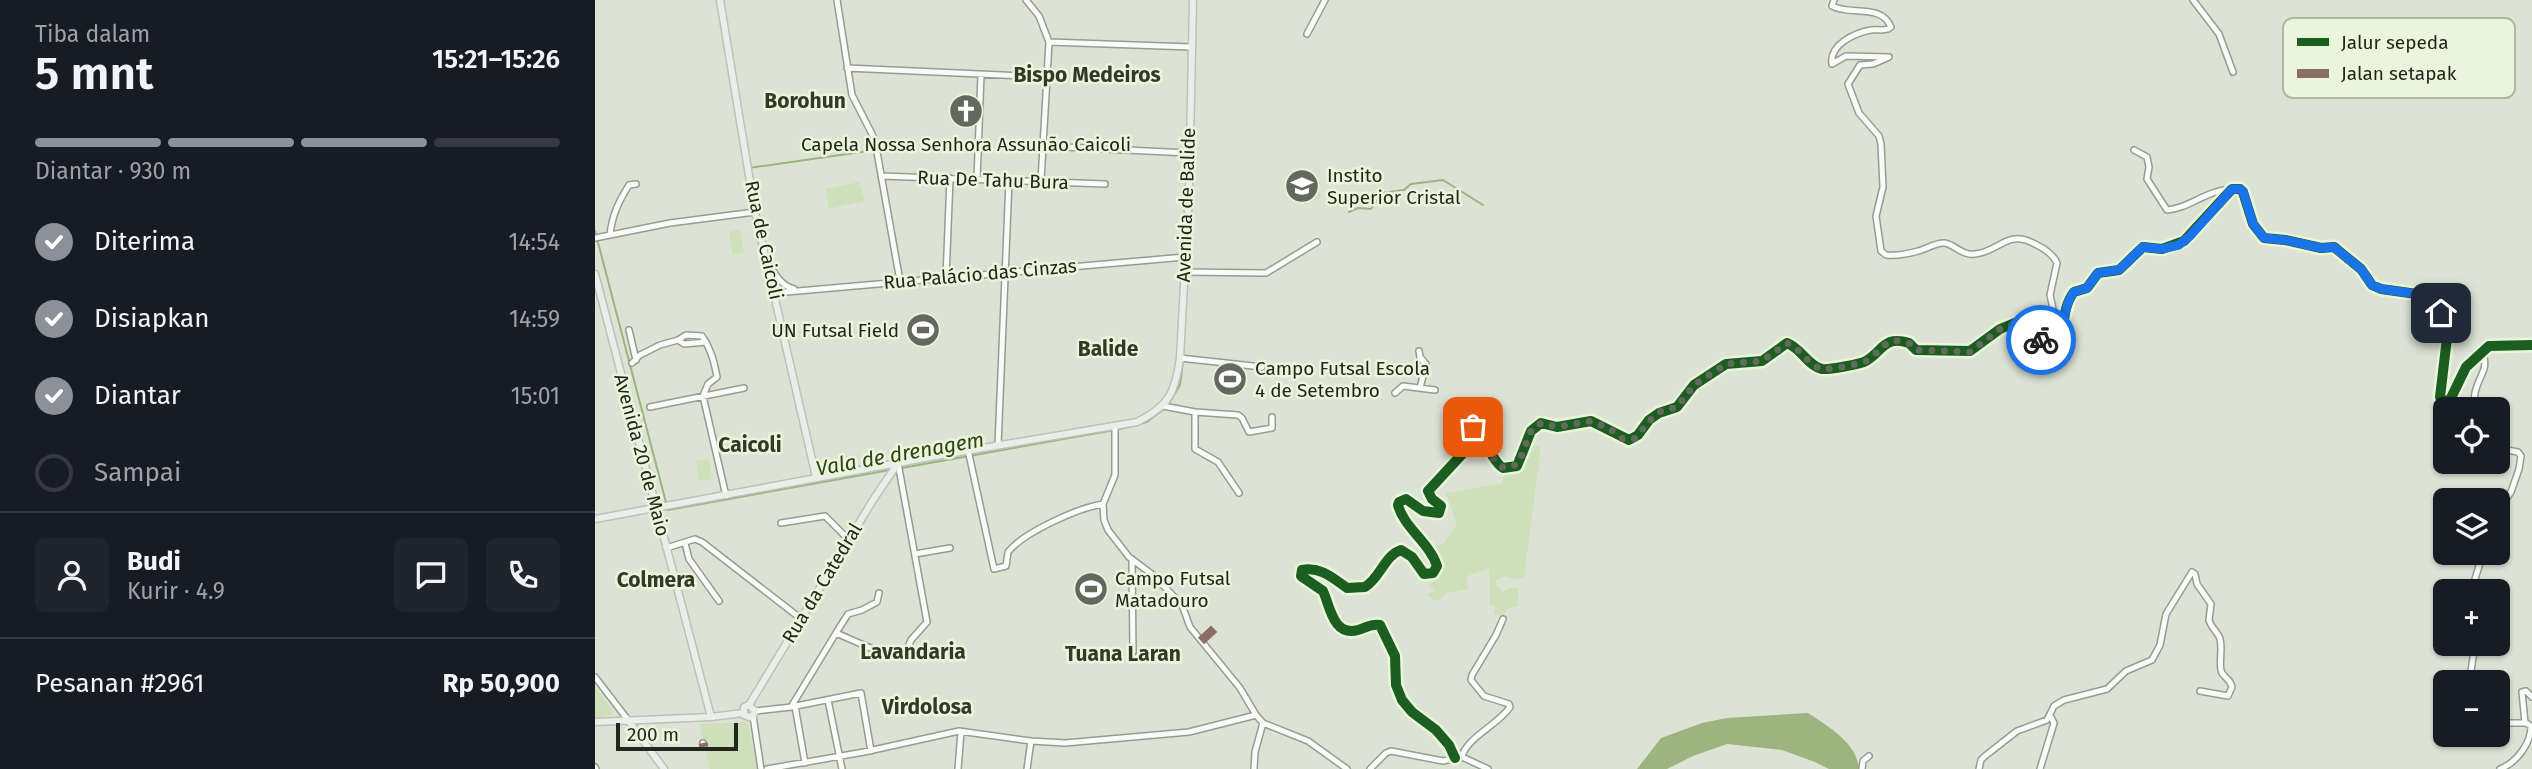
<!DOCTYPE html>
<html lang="id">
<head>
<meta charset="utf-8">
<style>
	:root { --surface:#171b24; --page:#20242c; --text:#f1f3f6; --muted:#9ea1a6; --line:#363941; --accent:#8c9099 }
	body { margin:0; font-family:"Fira Sans",sans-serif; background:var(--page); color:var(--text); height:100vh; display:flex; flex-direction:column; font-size:26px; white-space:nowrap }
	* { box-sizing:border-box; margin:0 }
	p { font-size:23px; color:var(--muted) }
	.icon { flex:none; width:38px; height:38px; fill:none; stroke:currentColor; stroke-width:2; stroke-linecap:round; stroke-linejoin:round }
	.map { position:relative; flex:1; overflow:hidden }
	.side { display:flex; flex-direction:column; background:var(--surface); width:595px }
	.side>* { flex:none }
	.controls { position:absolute; left:1838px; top:397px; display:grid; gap:14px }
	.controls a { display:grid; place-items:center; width:77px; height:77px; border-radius:10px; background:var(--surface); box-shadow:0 2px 5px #0004; font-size:35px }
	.scale { position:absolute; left:21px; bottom:18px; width:122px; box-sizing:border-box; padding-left:7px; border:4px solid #22271d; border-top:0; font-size:19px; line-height:24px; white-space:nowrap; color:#22271d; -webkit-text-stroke:5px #eaf6dc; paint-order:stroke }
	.pin { position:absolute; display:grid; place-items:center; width:60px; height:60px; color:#fff; margin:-30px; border-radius:14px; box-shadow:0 4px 10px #0006 }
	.courier { position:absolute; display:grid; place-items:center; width:70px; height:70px; margin:-35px; border:5px solid #1a73e8; border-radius:50%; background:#fff; color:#222; box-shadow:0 2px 9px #0007 }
	.overview em { font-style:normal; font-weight:600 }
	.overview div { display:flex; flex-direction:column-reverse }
	.overview { display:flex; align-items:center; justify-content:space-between; height:119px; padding:0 35px }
	h1 { font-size:46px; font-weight:600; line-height:52px }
	.bar { display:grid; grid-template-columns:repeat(4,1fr); gap:10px 7px; align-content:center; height:84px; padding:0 35px }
	.bar i { height:9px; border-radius:5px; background:var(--line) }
	.bar .current { background:var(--accent) }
	.bar p { grid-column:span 4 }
	.line { display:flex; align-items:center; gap:18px; padding:0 35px; border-top:2px solid var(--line) }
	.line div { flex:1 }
	.round { display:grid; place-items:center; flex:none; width:74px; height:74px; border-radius:10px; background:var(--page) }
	ol { padding:0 35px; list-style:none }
	li { display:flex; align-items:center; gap:21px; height:77px }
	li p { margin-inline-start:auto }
	li .icon { padding:7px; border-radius:50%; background:var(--accent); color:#fff; stroke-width:4 }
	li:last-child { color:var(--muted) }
	li i { width:38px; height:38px; border:4px solid var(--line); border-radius:50% }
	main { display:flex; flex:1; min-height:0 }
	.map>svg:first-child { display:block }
	.green { fill:#cee0ba }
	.water { fill:#9db380 }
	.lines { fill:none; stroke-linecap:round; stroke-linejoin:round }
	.stream { stroke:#9db380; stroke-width:2 }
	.minor-casing { stroke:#969c91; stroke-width:8 }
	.major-casing { stroke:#bec1ba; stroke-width:9 }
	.minor { stroke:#fafbf9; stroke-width:5 }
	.major { stroke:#ebeee8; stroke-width:6 }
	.quiet { stroke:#8d6e63; stroke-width:9; stroke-dasharray:18 9; stroke-linecap:butt }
	.cycleway-casing { stroke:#eaf6dc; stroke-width:15 }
	.cycleway { stroke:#1b5e20; stroke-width:10 }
	.done { stroke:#63695d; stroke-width:7; stroke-dasharray:0 12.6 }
	.route { stroke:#1a73e8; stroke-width:9 }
	.labels { text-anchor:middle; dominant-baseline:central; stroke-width:5; stroke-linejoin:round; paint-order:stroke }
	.poi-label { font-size:19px; fill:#22271d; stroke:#eaf6dc; text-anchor:start }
	.street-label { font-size:19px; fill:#22271d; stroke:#eaf6dc }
	.neighbourhood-label { font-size:21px; font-weight:bold; fill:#313a26; stroke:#eaf6dc }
	.water-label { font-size:21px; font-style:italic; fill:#2f4211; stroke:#eaf6dc }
	.key { fill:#eaf6dc; stroke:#aeb8a3; stroke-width:2 }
	.key-label { font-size:19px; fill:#22271d }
</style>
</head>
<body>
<main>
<section class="side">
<div class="overview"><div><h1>5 mnt</h1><p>Tiba dalam</p></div><em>15:21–15:26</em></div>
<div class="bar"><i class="current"></i><i class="current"></i><i class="current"></i><i></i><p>Diantar · 930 m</p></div>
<ol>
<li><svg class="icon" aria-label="check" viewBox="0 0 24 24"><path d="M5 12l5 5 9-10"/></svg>Diterima<p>14:54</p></li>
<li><svg class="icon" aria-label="check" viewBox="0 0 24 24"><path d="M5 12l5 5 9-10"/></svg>Disiapkan<p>14:59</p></li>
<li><svg class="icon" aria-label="check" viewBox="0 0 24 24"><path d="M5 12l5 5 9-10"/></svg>Diantar<p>15:01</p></li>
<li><i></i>Sampai</li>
</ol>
<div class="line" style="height:126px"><a class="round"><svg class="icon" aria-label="person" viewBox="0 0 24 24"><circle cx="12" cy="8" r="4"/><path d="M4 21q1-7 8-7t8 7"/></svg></a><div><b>Budi</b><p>Kurir · 4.9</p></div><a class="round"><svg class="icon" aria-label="chat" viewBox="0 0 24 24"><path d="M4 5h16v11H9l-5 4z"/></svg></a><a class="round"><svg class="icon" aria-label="phone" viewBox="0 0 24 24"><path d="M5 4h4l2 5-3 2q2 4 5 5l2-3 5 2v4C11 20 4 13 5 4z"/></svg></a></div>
<div class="line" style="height:91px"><div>Pesanan #2961</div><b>Rp 50,900</b></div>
</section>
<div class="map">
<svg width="1937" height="769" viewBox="0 0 1937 769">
	<rect width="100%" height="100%" fill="#dce3d5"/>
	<!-- green -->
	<path class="green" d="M721,179L726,198L717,201L712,182Z
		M264,182L270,201L234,209L231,189Z
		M145,230L149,253L138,255L134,232Z
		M334,319L336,339L323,340L321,321Z
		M946,446L929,578L919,579L910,576L901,580L902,586L908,592L914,588H924L922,607H915L909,615L899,614L900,606L895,605L894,568L870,577L874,589L853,593L844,600H838L832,594L839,592L835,584L841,579L845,567L835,546L847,545L862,524L851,493L907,483L909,474L925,468L932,447Z
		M114,459L117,479L104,481L101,461Z
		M488,580L507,581L505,598L485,596Z
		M0,687L17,710L16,715L0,718Z
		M153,722L162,769H115L105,724Z"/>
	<!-- water -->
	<path class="water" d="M1213,713C1234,727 1262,743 1264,769H1234L1220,762L1187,750L1132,744L1098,756L1072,769H1042L1066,738L1107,723L1132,718Z"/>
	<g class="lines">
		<!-- stream -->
		<path class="stream" d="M154,168L280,150
			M754,212L763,208L776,209L787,193L809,190L816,184L848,180L888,205
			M0,231L73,510L295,470
			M573,405L585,385L588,362
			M307,468L525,429L552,422L569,409"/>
		<!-- minor casing -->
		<g class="minor-casing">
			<path id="minor" d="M242,0L257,95L278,136L282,152L305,281
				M431,0L444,16L454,42L596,47
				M1239,0L1237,6C1255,16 1286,3 1296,27L1293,29C1287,31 1282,29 1276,30C1259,33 1234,45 1237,64L1251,56L1294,57L1278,64L1265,65L1253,84L1264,113L1284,136L1286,144L1288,187L1281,216L1286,251L1291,255C1302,256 1313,254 1323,251C1332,249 1341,242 1350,243C1360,245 1368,256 1380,254C1407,251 1411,228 1442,245C1450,249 1458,254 1462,263L1455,295L1460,318L1461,352
				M1598,0L1624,34L1638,72
				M712,34L730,0
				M252,68L452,77
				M449,146L593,153
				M1539,150L1552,157L1554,167L1552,179L1572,210C1593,209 1611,190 1637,189
				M286,176L510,184
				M382,179L386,75
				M446,181L454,42
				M15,235C17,215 24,201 34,185L41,184
				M0,238L75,223L160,212
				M173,262C179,273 186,286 199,289
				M589,272L671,273L722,242
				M351,278L355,178
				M180,293L590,257
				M34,330L41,360
				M111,342L89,344L83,340L91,335L107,336C116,349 119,361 122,377L113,384L108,396L131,496
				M824,351L825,357L831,364L825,388
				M585,358L667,367
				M37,363L45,355L65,345L83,340
				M800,393L808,386L840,390
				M568,406L600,412L643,415L647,418L654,432L677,428V417
				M55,407L149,388
				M1882,410C1875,394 1884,383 1889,369C1891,363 1889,357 1888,351
				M600,412V449L623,462L644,493
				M520,426V475L508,504L509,520L513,530L534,557L558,575L587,605L595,627L645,688L661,715L668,723L713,741L752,769
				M403,445L414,181
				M1902,446L1906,449L1923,452L1926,456L1924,469L1916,492L1902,512
				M373,450L399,569L411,566L413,552C429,532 483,508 508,504
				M303,463L332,622L316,640L312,650
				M186,523L230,516L254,540
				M90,543L94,559L124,601
				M71,548L100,539L107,542L205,618
				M320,554L355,548
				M537,559L538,652
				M1876,592L1888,553
				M280,650L241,633L253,614L267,610L282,602L284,593
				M0,677L33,720
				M1868,682L1876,671L1880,644
				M233,700L247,769
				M200,706L210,763
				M196,707L241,633
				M160,711L196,707L266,693L276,751
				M158,716L166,769
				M1902,723H1931L1936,726C1936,744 1921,763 1905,769
				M1930,723L1927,692L1931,691L1937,697
				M108,743L109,747
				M867,757C871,738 903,725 915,707L914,704L889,696L876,680L877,675L901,635L908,619
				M860,758L854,745L841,730L817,712L807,700L801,685L800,656L785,625C776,623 771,628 763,630C738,637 735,606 728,591L706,576L707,570C725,566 738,578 752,588L770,587C785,578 790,555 806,550L817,557L829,574L838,573L842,566C835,543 809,528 803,505L804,502L811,499L828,511L844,513L846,506L837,499L833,491L871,450C874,441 866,435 871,427L882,428C889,439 899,463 908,468L922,466L936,431L946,423L962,427L996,421L1034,440L1043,435L1054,420L1064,413L1082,407L1099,385L1131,364L1167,361L1192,343C1206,348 1213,366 1227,369C1233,370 1266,364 1271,361C1288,351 1289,335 1314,343L1321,350L1375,351L1405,329L1422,322L1436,326L1445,333L1447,356L1450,359L1459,358C1472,338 1464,311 1479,292L1492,288L1503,273L1524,270L1548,247L1567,249L1589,241L1637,189H1645L1648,192L1658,224L1669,238L1690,240L1726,248L1739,247L1766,269L1777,285L1786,289L1822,294L1831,299L1846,313L1852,338L1845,397L1847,401L1855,400L1871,367L1894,346L1937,345
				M0,767L1,769
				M172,769L269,752L364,731L436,741L470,743L594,732L661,715
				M363,769L366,732
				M432,769L436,741
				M659,769L660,752L668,723
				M775,769L791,753L796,751L848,761L867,757L893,769
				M1267,769L1268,761L1274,756
				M1384,769L1386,760L1390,756L1422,731L1452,720L1459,706L1469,700L1512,689L1531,671L1557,660L1565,645L1571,614L1597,572L1600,574L1602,584L1616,604L1614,620C1616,628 1623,632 1625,639C1628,649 1623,666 1627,673C1631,679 1635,679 1637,687L1633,696L1605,691
				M1445,769L1459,723L1455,715"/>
		</g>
		<!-- major casing -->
		<g class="major-casing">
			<path id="major" d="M125,0L160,212L221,477
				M0,274L116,717
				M0,519L341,456L542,422C574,406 580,393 585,358L594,192L598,0
				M154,705L160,711L158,716L154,717L149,715V707L154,705L278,500L303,463
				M33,720L69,769
				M0,722L116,717L148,713"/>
		</g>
		<!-- minor -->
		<use href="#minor" class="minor"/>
		<!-- major -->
		<use href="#major" class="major"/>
		<!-- quiet -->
		<path class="quiet" d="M606,641L622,626
			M108,743L109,747"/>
		<!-- cycleway casing -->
		<g class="cycleway-casing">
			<path id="cycleway" d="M860,758L854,745L841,730L817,712L807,700L801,685L800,656L785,625C776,623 771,628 763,630C738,637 735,606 728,591L706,576L707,570C725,566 738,578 752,588L770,587C785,578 790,555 806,550L817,557L829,574L838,573L842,566C835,543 809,528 803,505L804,502L811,499L828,511L844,513L846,506L837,499L833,491L871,450C874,441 866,435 871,427L882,428C889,439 899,463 908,468L922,466L936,431L946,423L962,427L996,421L1034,440L1043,435L1054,420L1064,413L1082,407L1099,385L1131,364L1167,361L1192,343C1206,348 1213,366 1227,369C1233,370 1266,364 1271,361C1288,351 1289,335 1314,343L1321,350L1375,351L1405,329L1422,322L1436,326L1445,333L1447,356L1450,359L1459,358C1472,338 1464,311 1479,292L1492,288L1503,273L1524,270L1548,247L1567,249L1589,241L1637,189H1645L1648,192L1658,224L1669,238L1690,240L1726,248L1739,247L1766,269L1777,285L1786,289L1822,294L1831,299L1846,313L1852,338L1845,397L1847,401L1855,400L1871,367L1894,346L1937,345"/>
		</g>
		<!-- cycleway -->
		<use href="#cycleway" class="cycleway"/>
	</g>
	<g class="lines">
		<!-- done -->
		<path class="done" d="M878,427C895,437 898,484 924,462L936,431L946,423L962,427L996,421L1015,429L1028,439H1039L1058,417L1064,412L1082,407L1099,385L1131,364L1167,361L1192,343C1206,348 1213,366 1227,369C1233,370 1266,364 1271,361C1288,351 1289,335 1314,343L1321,350L1375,352L1405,329L1422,323L1443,331L1446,340"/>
		<!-- route -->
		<path class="route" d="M1446,340L1447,356L1450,359L1459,358C1472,339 1464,311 1479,292L1492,288L1503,273L1524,270L1548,247L1567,249L1584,245L1595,236L1637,189H1645L1648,191L1658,224L1669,238L1690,240L1726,248L1739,247L1766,269L1777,285L1786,289L1822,294L1832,299L1846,313"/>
	</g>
	<!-- icons -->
	<defs>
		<g id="church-disc" transform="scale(1.75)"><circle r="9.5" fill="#63695d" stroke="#eaf6dc"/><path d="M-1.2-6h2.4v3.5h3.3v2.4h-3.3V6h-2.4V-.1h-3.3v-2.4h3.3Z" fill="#fff"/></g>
		<g id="university-disc" transform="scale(1.75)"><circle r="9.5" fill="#63695d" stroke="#eaf6dc"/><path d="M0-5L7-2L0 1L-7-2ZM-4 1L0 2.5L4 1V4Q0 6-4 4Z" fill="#fff"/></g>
		<g id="stadium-disc" transform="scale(1.75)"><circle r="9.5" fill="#63695d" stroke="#eaf6dc"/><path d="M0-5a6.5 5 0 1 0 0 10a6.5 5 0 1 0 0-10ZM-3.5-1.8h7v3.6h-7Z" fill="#fff"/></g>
	</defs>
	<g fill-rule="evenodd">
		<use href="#church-disc" x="371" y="111"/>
		<use href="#university-disc" x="707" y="186"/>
		<use href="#stadium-disc" x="328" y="330"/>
		<use href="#stadium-disc" x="635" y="379"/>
		<use href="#stadium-disc" x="496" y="589"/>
	</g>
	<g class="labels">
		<!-- poi labels -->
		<g class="poi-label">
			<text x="371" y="144" text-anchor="middle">Capela Nossa Senhora Assunão Caicoli</text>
			<text x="732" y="175">Instito<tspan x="732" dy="22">Superior Cristal</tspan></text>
			<text x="304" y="330" text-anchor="end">UN Futsal Field</text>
			<text x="660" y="368">Campo Futsal Escola<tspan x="660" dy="22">4 de Setembro</tspan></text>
			<text x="520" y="578">Campo Futsal<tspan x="520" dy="22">Matadouro</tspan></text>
		</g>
		<!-- street labels -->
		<g class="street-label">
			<text transform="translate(398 180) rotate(2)">Rua De Tahu Bura</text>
			<text transform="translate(591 205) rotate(-88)">Avenida de Balide</text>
			<text transform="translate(169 240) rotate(78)">Rua de Caicoli</text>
			<text transform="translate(385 274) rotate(-5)">Rua Palácio das Cinzas</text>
			<text transform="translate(47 455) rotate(75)">Avenida 20 de Maio</text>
			<text transform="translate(227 583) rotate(-59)">Rua da Catedral</text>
		</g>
		<!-- neighbourhood labels -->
		<g class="neighbourhood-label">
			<text x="492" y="75">Bispo Medeiros</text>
			<text x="210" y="101">Borohun</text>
			<text x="513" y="349">Balide</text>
			<text x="155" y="445">Caicoli</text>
			<text x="61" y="580">Colmera</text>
			<text x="318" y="652">Lavandaria</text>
			<text x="528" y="654">Tuana Laran</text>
			<text x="332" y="707">Virdolosa</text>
		</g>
		<!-- water labels -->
		<g class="water-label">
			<text transform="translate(305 454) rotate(-10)">Vala de drenagem</text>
		</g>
	</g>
	<!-- legend -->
	<rect x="1688" y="18" width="232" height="80" rx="10" class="key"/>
	<rect x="1702" y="38" width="32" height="8" fill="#1b5e20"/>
	<rect x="1702" y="69" width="32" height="9" fill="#8d6e63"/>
	<g class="key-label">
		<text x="1746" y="49">Jalur sepeda</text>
		<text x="1746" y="80">Jalan setapak</text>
	</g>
</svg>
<div class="controls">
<a><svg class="icon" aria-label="locate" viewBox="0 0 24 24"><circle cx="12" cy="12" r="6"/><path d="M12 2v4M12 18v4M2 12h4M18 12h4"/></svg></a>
<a><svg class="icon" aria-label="layers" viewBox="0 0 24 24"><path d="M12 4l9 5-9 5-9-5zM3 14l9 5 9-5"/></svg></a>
<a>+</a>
<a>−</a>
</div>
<div class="scale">200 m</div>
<div class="pin" style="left:878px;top:427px;background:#ea580c"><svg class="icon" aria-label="bag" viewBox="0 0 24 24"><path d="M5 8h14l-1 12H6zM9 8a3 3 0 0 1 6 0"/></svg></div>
<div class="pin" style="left:1846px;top:313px;background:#1f2937"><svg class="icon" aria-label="home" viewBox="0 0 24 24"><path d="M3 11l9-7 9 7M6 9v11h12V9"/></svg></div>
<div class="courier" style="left:1446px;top:340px"><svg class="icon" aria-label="bike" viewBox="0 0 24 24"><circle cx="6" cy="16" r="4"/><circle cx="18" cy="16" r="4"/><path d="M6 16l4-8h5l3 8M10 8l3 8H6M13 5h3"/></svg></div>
</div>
</main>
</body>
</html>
